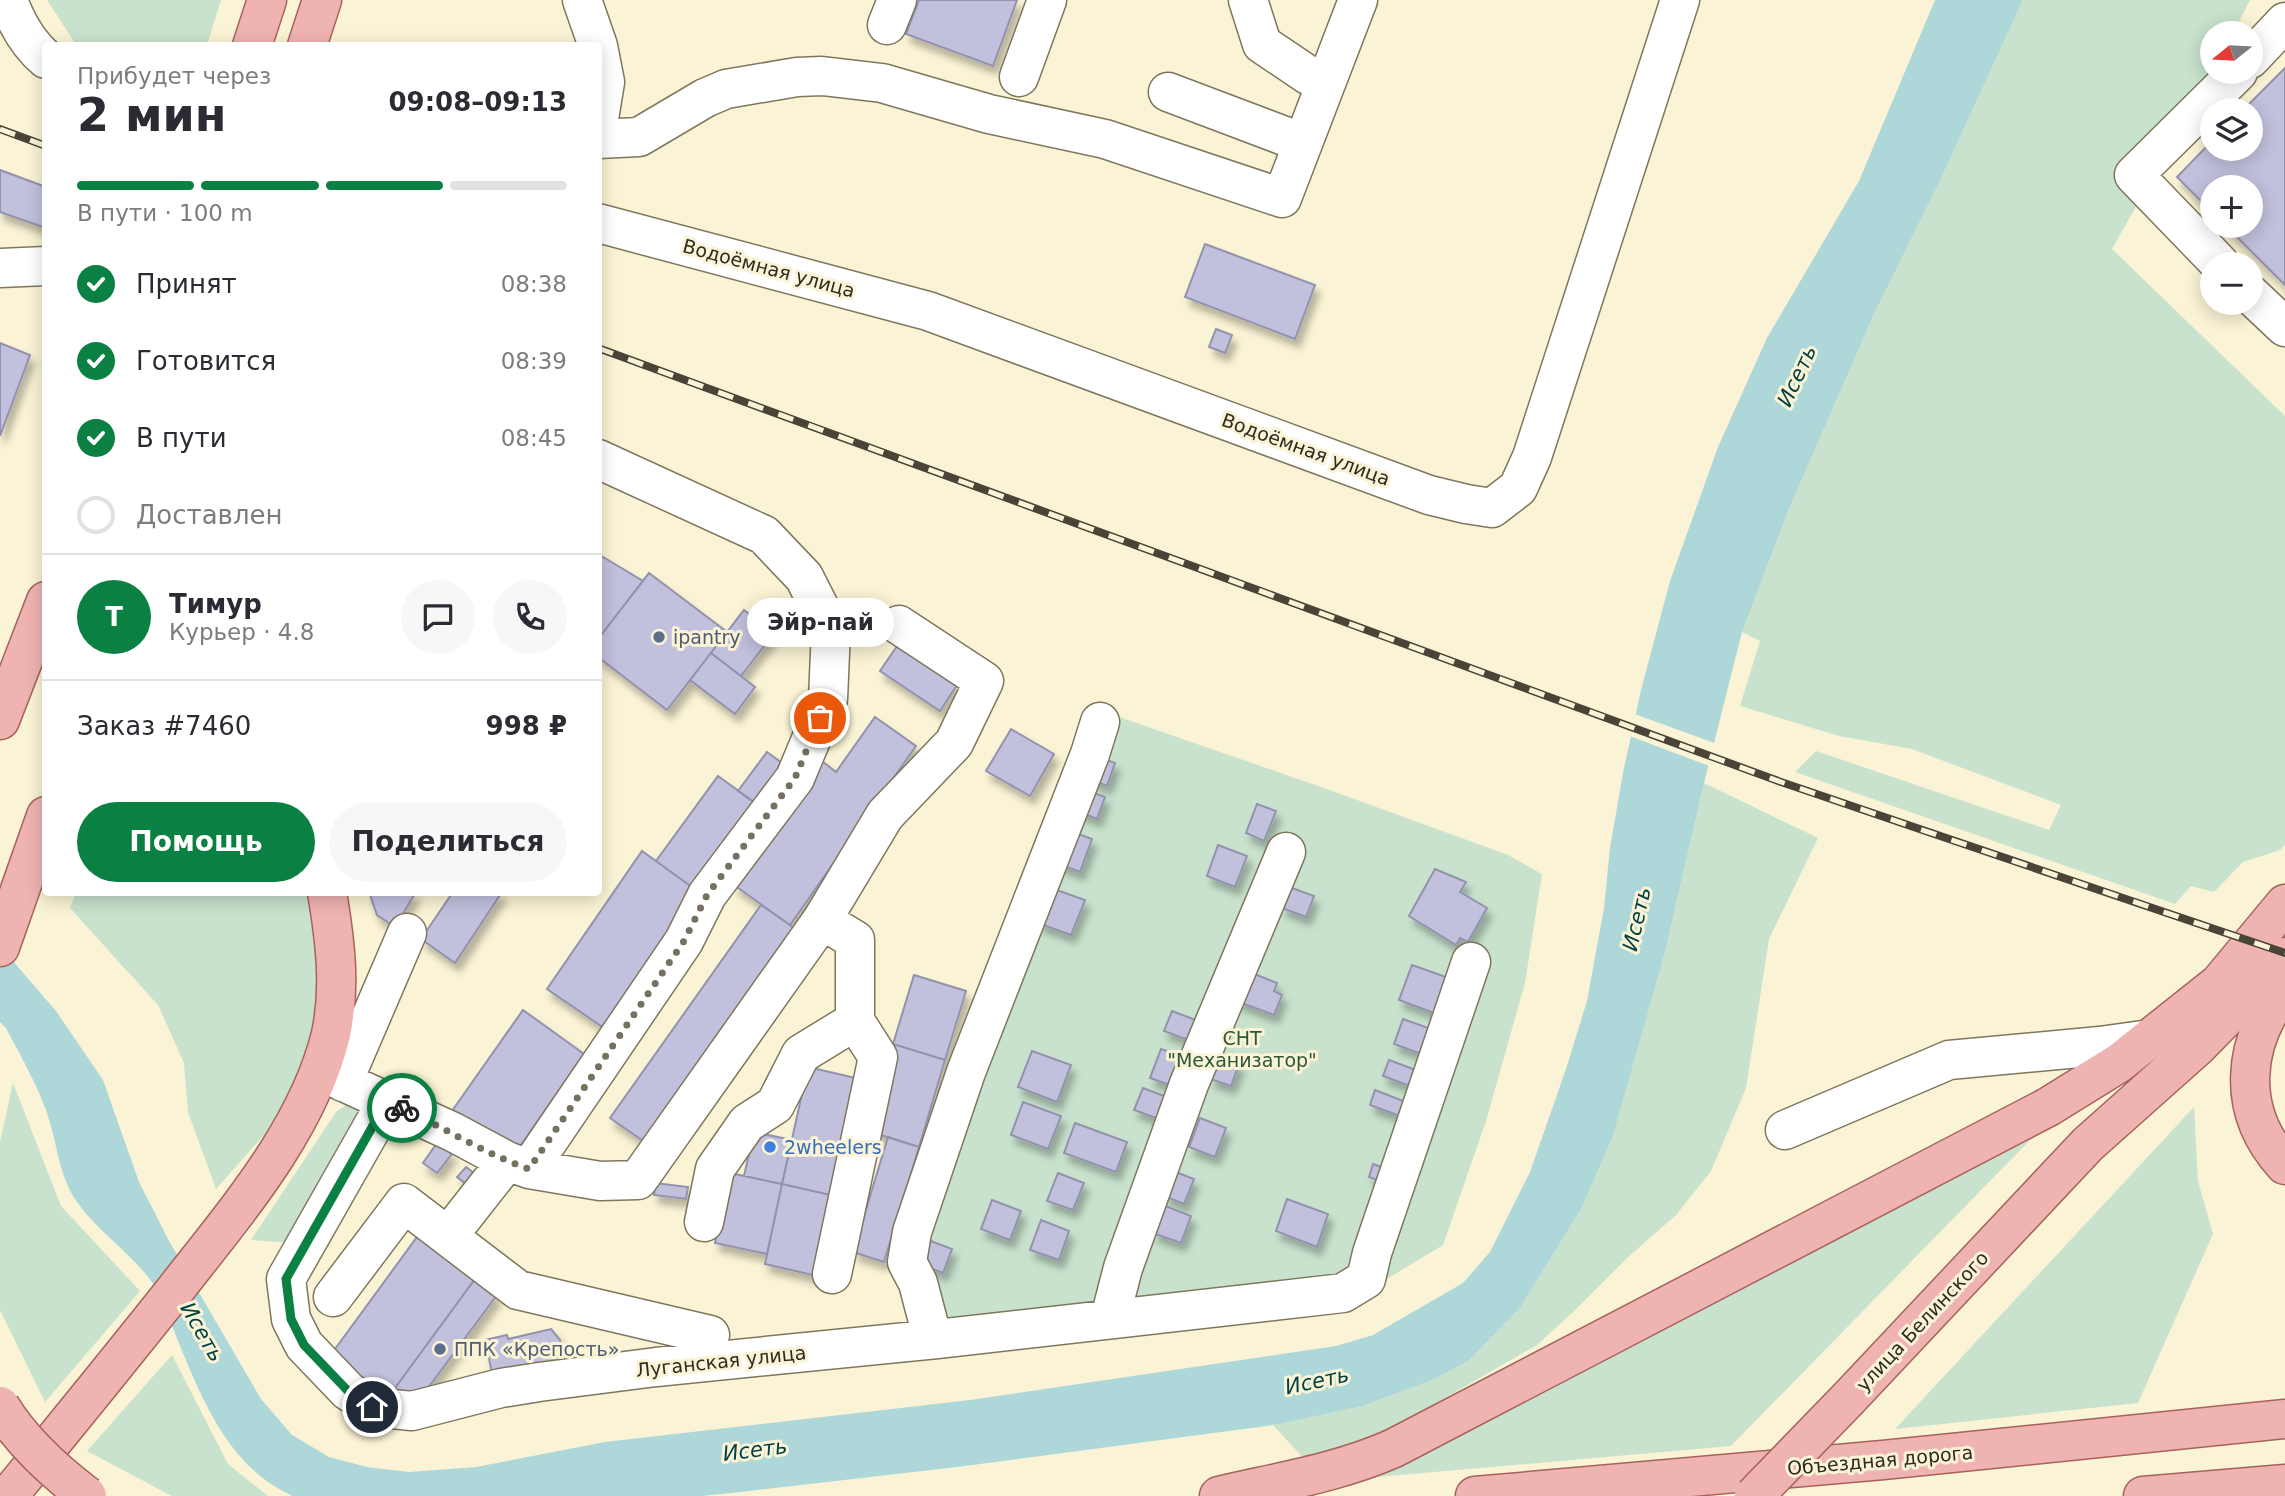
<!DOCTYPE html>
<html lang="ru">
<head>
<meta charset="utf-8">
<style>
	:root { --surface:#fff; --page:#f7f7f7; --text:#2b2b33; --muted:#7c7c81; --line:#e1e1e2; --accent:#0b8043 }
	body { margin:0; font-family:"DejaVu Sans",sans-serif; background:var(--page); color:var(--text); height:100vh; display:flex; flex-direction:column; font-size:26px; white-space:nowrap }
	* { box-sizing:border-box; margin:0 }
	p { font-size:23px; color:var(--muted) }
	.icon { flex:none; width:38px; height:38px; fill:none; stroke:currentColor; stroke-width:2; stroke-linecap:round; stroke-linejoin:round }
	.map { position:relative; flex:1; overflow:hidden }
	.drawer { position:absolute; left:42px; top:42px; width:560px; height:854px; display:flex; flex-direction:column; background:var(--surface); border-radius:7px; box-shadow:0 4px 18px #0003 }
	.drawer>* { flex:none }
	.needle { width:46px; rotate:252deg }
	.fabs { position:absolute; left:2200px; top:21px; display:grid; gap:14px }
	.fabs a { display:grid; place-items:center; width:63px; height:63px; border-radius:50%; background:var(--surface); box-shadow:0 4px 18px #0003; font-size:35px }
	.pin { position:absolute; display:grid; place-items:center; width:60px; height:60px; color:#fff; margin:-30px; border:4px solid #fff; border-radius:50%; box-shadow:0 2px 7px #0007 }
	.courier { position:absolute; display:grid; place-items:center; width:70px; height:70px; margin:-35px; border:5px solid #0b8043; border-radius:50%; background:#fff; color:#222; box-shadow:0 2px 9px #0007 }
	.bubble { position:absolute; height:49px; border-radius:24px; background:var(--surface); box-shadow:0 4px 18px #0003; font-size:23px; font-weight:700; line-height:49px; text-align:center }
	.head em { font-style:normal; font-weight:700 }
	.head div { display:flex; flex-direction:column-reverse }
	.head { display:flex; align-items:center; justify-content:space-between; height:119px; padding:0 35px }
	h1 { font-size:46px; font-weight:700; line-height:52px }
	.bar { display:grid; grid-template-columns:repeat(4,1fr); gap:10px 7px; align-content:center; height:84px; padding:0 35px }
	.bar i { height:9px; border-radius:5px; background:var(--line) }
	.bar .active { background:var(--accent) }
	.bar p { grid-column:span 4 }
	.line { display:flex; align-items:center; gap:18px; padding:0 35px; border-top:2px solid var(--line) }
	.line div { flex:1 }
	.round { display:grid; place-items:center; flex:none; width:74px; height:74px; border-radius:37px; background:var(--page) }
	ol { padding:0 35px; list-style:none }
	li { display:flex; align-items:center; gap:21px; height:77px }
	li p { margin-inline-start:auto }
	li .icon { padding:7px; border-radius:50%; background:var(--accent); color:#fff; stroke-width:4 }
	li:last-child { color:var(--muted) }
	li i { width:38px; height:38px; border:4px solid var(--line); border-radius:50% }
	.button { display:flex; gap:14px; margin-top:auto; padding:14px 35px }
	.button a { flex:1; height:80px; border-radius:42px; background:var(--accent); color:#fff; font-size:28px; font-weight:700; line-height:80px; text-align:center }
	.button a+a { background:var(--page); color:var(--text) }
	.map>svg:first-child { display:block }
	.green { fill:#c8e2cd }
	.water { fill:#aed7da }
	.pier { fill:#faf3d5 }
	.building { fill:#c2c1dd; stroke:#9392ad; stroke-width:2; filter:url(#shadow) }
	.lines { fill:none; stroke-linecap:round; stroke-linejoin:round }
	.minor-casing { stroke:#7e775d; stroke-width:41 }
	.major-casing { stroke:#a5635c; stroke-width:41 }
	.minor { stroke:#fff; stroke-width:38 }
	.major { stroke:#efb3b1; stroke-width:38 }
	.rail-casing { stroke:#484437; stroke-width:8 }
	.rail { stroke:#faf3d5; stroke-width:5; stroke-dasharray:16; stroke-linecap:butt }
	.major-bridge-casing { stroke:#a5635c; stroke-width:41; stroke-linecap:butt }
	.major-bridge { stroke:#efb3b1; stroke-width:38 }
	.done { stroke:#75705f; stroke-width:7; stroke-dasharray:0 12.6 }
	.route { stroke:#0b8043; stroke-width:9 }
	.service-dot { fill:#5c6f8a; stroke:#faf3d5; stroke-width:2.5 }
	.shop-dot { fill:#3f7fe0; stroke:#faf3d5; stroke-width:2.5 }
	.labels { text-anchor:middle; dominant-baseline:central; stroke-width:6; stroke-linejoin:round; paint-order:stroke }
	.street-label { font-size:19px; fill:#2d2a1f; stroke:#faf3d5 }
	.service-label { font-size:19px; fill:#4e5e75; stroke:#faf3d5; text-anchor:start }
	.park-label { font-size:19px; fill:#2b5838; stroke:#faf3d5 }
	.shop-label { font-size:19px; fill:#366cbe; stroke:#faf3d5; text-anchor:start }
	.water-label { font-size:21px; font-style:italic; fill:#004145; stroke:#faf3d5 }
</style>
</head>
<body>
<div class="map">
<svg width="2285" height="1496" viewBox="0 0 2285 1496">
	<defs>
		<filter id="shadow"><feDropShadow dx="4.5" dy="8" stdDeviation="3.5" flood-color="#0004"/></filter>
	</defs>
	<rect width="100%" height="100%" fill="#faf3d5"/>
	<!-- green -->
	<path class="green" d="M47,0H221L207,45L77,46Z
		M2023,0H2250L2233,33H2212V71L2112,249L2285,416V845L2280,850L2243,862L2214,892L2191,886L2175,904L1795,772L1816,751L2049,830L2061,805L1912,749L1839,736L1740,706L1760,641L1742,632L1789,509L1874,314L1938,185Z
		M1099,710L1324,788L1508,855L1542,874L1525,983L1486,1121L1443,1245L1380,1283L929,1325L897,1254Z
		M1704,783L1818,838L1769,939L1746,1088L1711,1171L1676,1215L1628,1257L1573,1312L1537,1345L1367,1443L1306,1461L1273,1425L1311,1415L1469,1360L1520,1308L1581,1209L1644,1022L1666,948Z
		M76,893H307L314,914L322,977L310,1047L279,1118L216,1189L188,1112L184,1063L158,1005L70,908Z
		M13,1083L61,1206L140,1291L45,1402L0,1310V1142Z
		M350,1102L361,1112L292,1243L251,1240L336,1112Z
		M2194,1107L2198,1181L2213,1234L2138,1403L1895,1429Z
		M2030,1140L1731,1446L1377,1477Z
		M172,1355L228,1464L268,1496H172L87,1451Z"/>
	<!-- water -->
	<path class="water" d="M1935,0H2023L1938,185L1874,314L1789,509L1742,632L1704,783L1666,948L1613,1135L1581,1209L1520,1308L1469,1360L1434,1379L1362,1406L1273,1425L957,1467L732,1493L701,1496H292C283,1491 273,1486 264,1479C208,1437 185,1352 157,1290C136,1255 100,1235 77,1202C61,1179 58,1152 51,1126C42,1092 22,1059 6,1028L0,1022V946L56,1011L103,1080L139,1182L169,1241L261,1399L292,1435L329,1457L367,1467L409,1472L476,1467L605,1442L970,1400L1336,1346L1373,1335L1463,1283L1490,1252L1530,1172L1566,1069L1587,1001L1604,908L1610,848L1623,773L1641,690L1670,581L1718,447L1767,338L1859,181Z"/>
	<!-- pier -->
	<path class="pier" d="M1632,713L1717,744L1712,767L1627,735Z"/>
	<!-- building -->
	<path class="building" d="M919,0H1017L993,66L906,34Z
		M2285,68V285L2226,226H2250V187H2212V212L2177,177L2212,141V149H2250V110H2243Z
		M0,170L46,187V228L0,212Z
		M1205,244L1315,285L1295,339L1185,297Z
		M1216,329L1232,335L1225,353L1209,347Z
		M0,343L30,355L0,436Z
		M598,554L643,581L598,639Z
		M649,573L727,632L667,710L598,657V639Z
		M744,610L774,633L741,676L711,653Z
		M897,646L957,685L940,711L880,671Z
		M711,653L755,687L735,714L690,680Z
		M875,717L916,746L790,925L734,885L822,761L836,772Z
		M1011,729L1054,754L1030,796L986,771Z
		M767,752L786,766L758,805L738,791Z
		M1098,757L1115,763L1107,786L1089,779Z
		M718,776L758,805L696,890L656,861Z
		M1083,789L1105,797L1097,819L1075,810Z
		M1257,804L1276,811L1264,841L1246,833Z
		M1068,830L1092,839L1080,872L1056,863Z
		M1218,845L1247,856L1235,887L1207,876Z
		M642,851L696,890L604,1028L547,989Z
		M1435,869L1466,882L1460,892L1487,908L1468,942L1460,938L1456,945L1409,916Z
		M1289,887L1314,896L1306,917L1282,908Z
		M1051,888L1085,900L1071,935L1038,923Z
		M369,892H416L395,927L377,915Z
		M453,892H502L455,963L421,939Z
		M761,905L800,932L649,1145L610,1118Z
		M1412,965L1446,977L1434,1013L1399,1000Z
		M1247,971L1277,983L1274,991L1282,995L1274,1015L1236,1001Z
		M914,975L966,991L945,1060L893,1044Z
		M523,1010L584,1054L514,1155L452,1111Z
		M1172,1011L1201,1022L1194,1042L1164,1031Z
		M1403,1019L1434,1030L1424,1055L1394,1044Z
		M893,1044L945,1060L919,1147L867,1131Z
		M1161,1049L1189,1059L1178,1088L1150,1078Z
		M1032,1051L1071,1065L1057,1102L1018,1087Z
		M1219,1056L1239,1064L1231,1086L1210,1079Z
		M1389,1060L1424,1073L1418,1089L1383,1076Z
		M808,1067L860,1079L835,1196L782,1184Z
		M1143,1088L1167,1097L1159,1119L1134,1110Z
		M1375,1090L1411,1104L1405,1118L1370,1105Z
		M1023,1102L1061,1116L1048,1149L1011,1135Z
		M1200,1118L1226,1128L1215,1157L1189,1147Z
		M1075,1123L1127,1142L1116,1172L1064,1153Z
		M754,1132L792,1140L782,1184L744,1176Z
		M888,1137L919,1147L884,1262L853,1252Z
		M437,1143L452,1154L437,1173L423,1163Z
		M1373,1164L1393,1171L1388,1184L1369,1177Z
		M466,1167L479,1177L471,1188L457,1177Z
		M1173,1171L1194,1179L1184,1204L1164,1196Z
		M730,1173L782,1184L767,1254L715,1243Z
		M1058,1173L1084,1183L1073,1210L1047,1201Z
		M655,1183L688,1187L686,1199L654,1195Z
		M782,1184L835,1196L817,1276L765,1264Z
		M1287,1199L1328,1214L1317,1247L1276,1231Z
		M992,1200L1021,1211L1010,1240L981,1229Z
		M1163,1205L1191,1216L1181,1243L1153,1233Z
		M1041,1220L1069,1231L1059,1260L1030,1250Z
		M417,1237L475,1279L384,1403L327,1360Z
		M928,1240L952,1249L943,1273L920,1264Z
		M475,1279L497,1295L413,1408L392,1392Z
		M551,1329L560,1340L563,1375L495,1387L485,1340L507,1335L508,1339Z"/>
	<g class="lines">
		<!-- minor casing -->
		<g class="minor-casing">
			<path id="minor" d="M8,0C16,22 27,43 46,59
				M582,0L598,46
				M1248,0L1262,44L1308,75L1327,79
				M887,25L897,0
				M598,46L605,82L598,125
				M2250,59L2285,22
				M1019,77L1047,0
				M1168,92L1303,143
				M598,139L639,137L705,98L726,89L797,77L822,76L882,83L989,114L1105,139L1282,198L1358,0
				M598,223L928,311L1429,495L1466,504L1492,508L1518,488L1532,457L1680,0
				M2220,264L2134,175L2238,72
				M0,268L46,266
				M2250,294L2285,327
				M320,1071L453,1132L507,1161L529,1169L600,1181L638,1180L822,920L885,815L954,743L984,681L899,625
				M343,1082L407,933
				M387,1101L286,1279L291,1319L304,1345L348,1391L372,1407L412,1411L501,1388L539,1382L656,1367L937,1339L1343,1293L1366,1279L1372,1253L1471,962
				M1785,1130L1949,1060L2100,1046L2150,1039
				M529,1169L684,941L707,895L795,778L828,699L831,630L804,577L764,535L598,459
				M704,1222L715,1169L747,1123L775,1105L801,1054L855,1021V940L822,920
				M448,1236L507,1161
				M832,1274L878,1057L855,1021
				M333,1297L404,1203L518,1290L710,1335
				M1110,1318L1123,1268L1189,1084L1286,852
				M937,1339L929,1325L918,1283L907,1262L912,1232L966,1072L1090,754L1100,722"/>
		</g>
		<!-- major casing -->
		<g class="major-casing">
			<path id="major" d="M252,46L267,0
				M307,46L322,0
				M0,720L46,601
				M0,947L46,816
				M2285,989C2241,1043 2236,1112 2285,1165
				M2202,1004L2285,904
				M1849,1398L2088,1144L2198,1046L2285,957
				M8,1496C64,1428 120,1359 175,1290C234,1214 308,1130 331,1034C341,987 335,940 327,892
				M1219,1496C1278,1482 1338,1473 1394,1448L2048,1107L2119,1063L2217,985
				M1475,1496L1883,1460L2285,1419
				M2143,1496L2285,1484"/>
		</g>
		<!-- minor -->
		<use href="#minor" class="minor"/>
		<!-- major -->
		<use href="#major" class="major"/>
		<!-- rail casing -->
		<g class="rail-casing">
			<path id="rail" d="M0,129L46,146
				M598,348L1781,782L2285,953"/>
		</g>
		<!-- rail -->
		<use href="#rail" class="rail"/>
		<!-- major-bridge casing -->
		<g class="major-bridge-casing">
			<path id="major-bridge" d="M0,1406C21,1441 54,1471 87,1496
				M1754,1496L1849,1398"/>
		</g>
		<!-- major-bridge -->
		<use href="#major-bridge" class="major-bridge"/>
	</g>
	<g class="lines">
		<!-- done -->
		<path class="done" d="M402,1108C444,1128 486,1154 529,1169L684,941L707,895L795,778L820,718"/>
		<!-- route -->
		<path class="route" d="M372,1407L348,1391L304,1345L291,1319L286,1279L387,1101L402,1108"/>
	</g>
	<!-- markers -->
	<g class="service-dot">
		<circle cx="659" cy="637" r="7"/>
		<circle cx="440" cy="1349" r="7"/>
	</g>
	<circle class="shop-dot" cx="770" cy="1147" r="7"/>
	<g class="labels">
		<!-- street labels -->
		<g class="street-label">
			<text transform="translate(769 268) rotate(15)">Водоёмная улица</text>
			<text transform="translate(1306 449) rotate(20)">Водоёмная улица</text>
			<text transform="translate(1922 1321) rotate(-47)">улица Белинского</text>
			<text transform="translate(721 1361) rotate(-6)">Луганская улица</text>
			<text transform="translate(1880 1460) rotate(-5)">Объездная дорога</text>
		</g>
		<!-- service labels -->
		<g class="service-label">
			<text x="673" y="637">ipantry</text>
			<text x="454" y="1349">ППК «Крепость»</text>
		</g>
		<!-- park labels -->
		<g class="park-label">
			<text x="1242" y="1038">СНТ<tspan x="1242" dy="22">"Механизатор"</tspan></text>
		</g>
		<!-- shop labels -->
		<g class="shop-label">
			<text x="784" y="1147">2wheelers</text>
		</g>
		<!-- water labels -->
		<g class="water-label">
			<text transform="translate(1797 376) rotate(-65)">Исеть</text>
			<text transform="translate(1637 919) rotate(-77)">Исеть</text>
			<text transform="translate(202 1332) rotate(60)">Исеть</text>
			<text transform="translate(1317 1381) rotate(-12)">Исеть</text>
			<text transform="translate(755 1450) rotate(-7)">Исеть</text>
		</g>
	</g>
</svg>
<div class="fabs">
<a><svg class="needle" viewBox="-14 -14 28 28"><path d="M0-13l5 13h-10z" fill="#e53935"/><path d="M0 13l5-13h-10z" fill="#7c7c81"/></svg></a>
<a><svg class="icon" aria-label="layers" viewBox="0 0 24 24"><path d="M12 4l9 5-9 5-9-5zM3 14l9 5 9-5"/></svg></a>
<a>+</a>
<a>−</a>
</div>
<div class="pin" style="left:820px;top:718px;background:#ea580c"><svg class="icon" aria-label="bag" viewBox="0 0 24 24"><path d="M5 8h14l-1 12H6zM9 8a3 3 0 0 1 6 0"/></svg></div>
<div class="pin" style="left:372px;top:1407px;background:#1f2937"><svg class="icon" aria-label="home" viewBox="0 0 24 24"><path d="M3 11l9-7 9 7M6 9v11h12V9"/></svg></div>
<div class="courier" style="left:402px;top:1108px"><svg class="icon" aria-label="bike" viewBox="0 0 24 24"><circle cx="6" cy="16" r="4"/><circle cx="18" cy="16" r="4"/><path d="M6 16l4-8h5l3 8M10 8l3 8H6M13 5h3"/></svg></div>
<div class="bubble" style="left:747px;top:598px;width:147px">Эйр-пай</div>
<section class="drawer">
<div class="head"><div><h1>2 мин</h1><p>Прибудет через</p></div><em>09:08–09:13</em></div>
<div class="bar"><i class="active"></i><i class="active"></i><i class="active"></i><i></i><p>В пути · 100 m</p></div>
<ol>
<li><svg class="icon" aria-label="check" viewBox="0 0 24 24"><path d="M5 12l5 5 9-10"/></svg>Принят<p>08:38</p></li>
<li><svg class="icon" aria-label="check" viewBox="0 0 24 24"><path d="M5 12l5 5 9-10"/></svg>Готовится<p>08:39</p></li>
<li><svg class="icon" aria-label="check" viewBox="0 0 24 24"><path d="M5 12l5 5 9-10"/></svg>В пути<p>08:45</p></li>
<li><i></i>Доставлен</li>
</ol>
<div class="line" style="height:126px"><b class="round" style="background:var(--accent);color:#fff">Т</b><div><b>Тимур</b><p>Курьер · 4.8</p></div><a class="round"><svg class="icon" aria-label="chat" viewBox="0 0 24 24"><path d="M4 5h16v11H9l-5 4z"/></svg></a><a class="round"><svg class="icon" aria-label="phone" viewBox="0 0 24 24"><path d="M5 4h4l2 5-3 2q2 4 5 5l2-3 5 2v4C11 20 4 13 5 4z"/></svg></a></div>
<div class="line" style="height:91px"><div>Заказ #7460</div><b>998 ₽</b></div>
<div class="button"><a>Помощь</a><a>Поделиться</a></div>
</section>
</div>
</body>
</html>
